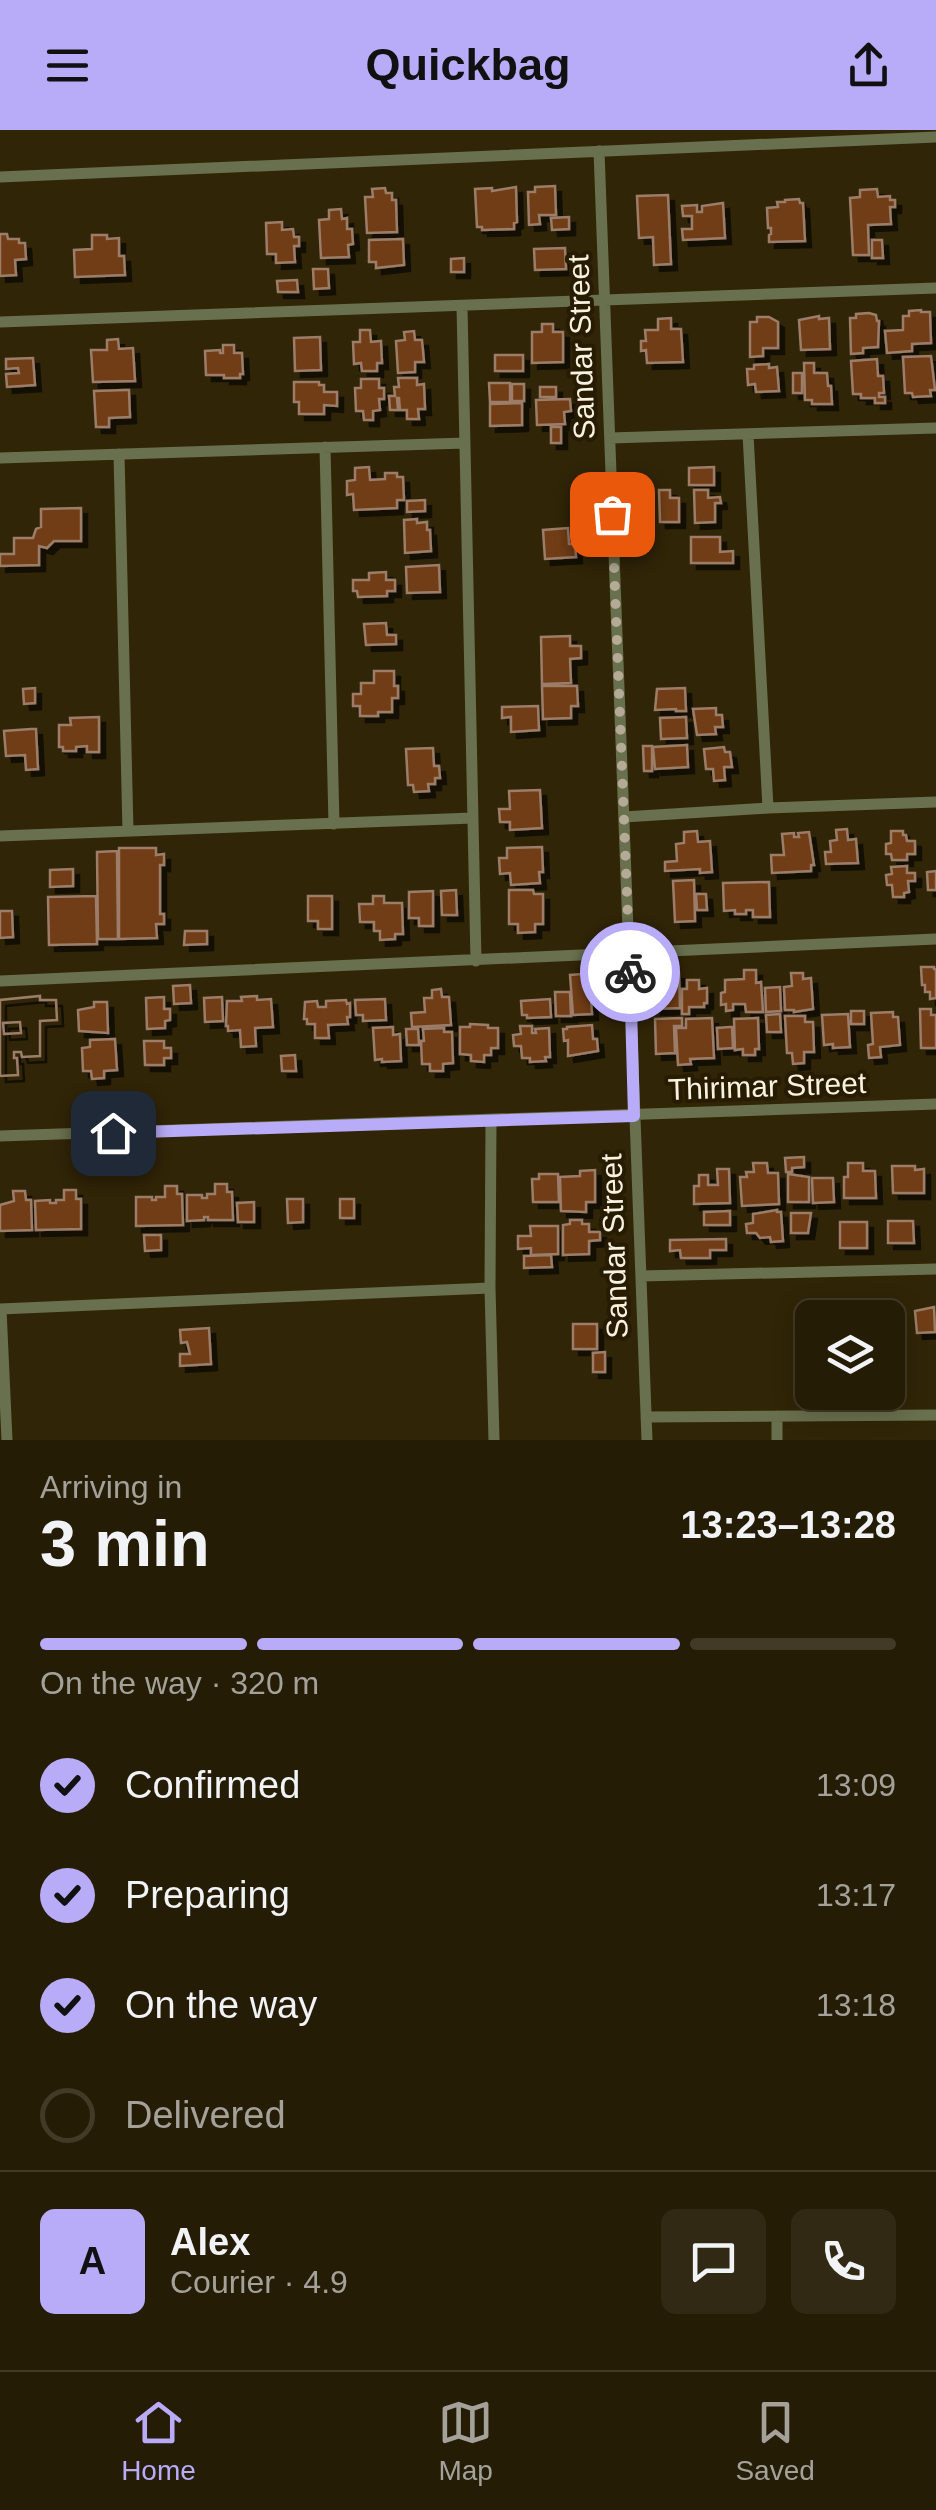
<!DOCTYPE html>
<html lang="en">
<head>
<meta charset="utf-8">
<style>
	:root { --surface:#251c05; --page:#312913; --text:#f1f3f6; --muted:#a3a19a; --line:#423a27; --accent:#b8abf7 }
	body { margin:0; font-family:Arial,sans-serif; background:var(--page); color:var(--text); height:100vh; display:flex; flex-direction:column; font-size:38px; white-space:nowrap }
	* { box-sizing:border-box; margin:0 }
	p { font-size:32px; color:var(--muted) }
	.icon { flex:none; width:55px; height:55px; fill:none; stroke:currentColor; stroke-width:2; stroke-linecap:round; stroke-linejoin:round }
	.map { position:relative; height:1310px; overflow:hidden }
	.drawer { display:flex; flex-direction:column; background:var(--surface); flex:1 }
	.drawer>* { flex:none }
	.controls { position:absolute; left:795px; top:1170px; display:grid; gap:20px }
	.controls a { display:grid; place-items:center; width:110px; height:110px; border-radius:15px; background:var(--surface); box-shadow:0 5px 25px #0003,0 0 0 2px var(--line); font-size:50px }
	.pin { position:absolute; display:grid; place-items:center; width:85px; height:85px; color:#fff; margin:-42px; border-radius:20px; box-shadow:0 5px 15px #0006 }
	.courier { position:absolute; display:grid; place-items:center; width:100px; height:100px; margin:-50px; border:8px solid #b8abf7; border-radius:50%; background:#fff; color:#222; box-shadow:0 2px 12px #0007 }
	.summary em { font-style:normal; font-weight:800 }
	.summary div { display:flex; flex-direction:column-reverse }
	.summary { display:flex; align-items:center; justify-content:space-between; height:170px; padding:0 40px }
	h1 { font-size:65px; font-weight:800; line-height:75px }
	.bar { display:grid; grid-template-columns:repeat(4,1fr); gap:15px 10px; align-content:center; height:120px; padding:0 40px }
	.bar i { height:12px; border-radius:8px; background:var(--line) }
	.bar .selected { background:var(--accent) }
	.bar p { grid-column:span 4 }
	.line { display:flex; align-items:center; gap:25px; padding:0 40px; border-top:2px solid var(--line) }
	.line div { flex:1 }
	.round { display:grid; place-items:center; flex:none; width:105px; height:105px; border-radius:15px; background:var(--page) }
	ol { padding:0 40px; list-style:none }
	li { display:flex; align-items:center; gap:30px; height:110px }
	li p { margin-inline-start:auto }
	li .icon { padding:10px; border-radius:50%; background:var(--accent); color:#111; stroke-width:4 }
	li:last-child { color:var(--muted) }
	li i { width:55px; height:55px; border:5px solid var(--line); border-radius:50% }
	header { display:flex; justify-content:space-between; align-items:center; height:130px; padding:0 40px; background:var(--accent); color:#111; font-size:45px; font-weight:800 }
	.tabs { display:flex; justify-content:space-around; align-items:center; height:140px; border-top:2px solid var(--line); background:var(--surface); font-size:28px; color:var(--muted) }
	.tabs a { display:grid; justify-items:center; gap:5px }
	.tabs .selected { color:var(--accent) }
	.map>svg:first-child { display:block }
	.building { fill:#703d13; stroke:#9b7d69; stroke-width:2.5; fill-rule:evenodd; filter:url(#shadow) }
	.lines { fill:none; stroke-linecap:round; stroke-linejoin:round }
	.street { stroke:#69704e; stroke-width:11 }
	.done { stroke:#b4aa95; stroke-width:10; stroke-dasharray:0 18 }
	.route { stroke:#b8abf7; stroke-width:12 }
	.labels { text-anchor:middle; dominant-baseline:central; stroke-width:8; stroke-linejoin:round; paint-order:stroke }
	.street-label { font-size:30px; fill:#faf2e1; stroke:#271c00 }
</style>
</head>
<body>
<header><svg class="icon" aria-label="menu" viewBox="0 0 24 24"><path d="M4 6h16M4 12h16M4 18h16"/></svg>Quickbag<svg class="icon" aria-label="share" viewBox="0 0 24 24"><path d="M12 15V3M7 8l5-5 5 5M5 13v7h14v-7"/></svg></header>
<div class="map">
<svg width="936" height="1310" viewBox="0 0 936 1310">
	<defs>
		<filter id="shadow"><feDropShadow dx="6" dy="6" stdDeviation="0" flood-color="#0009"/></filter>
	</defs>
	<rect width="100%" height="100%" fill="#312507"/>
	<!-- building -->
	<path class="building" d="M555,56L556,85H539L540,94L529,95L528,62H535V57Z
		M516,57L517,92L514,93V99L482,100V97H477L475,59L492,58V61Z
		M385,58L386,63H392V70H396L397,102L367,103L365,67H373L372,59Z
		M877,59L878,67L890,66V70H895V77H890L891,94L868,95L869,125H853L850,68L860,67V60Z
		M668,65L671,134L654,135L653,107L639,108L637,66Z
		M799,69L800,73H803L805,111L769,112V105L771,104V98H768L767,78L778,77L777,72H785V70Z
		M723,73L725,108L683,110L682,99H692V86H683L682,76L697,75V82H702V76Z
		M341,79L342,89L347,88V99H352L353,114L348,115L349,127L321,128L319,90L329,89V80Z
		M569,87V99L552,100L551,88Z
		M282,92V100L293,99L294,107H299V116H294L295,132L276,133V124H267L266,93Z
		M0,104H7L8,109H19V113H25L26,129L15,130L16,145L0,146Z
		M92,105H107V109L119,108V126H124L125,145L75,147L74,120L92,119Z
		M403,109L404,135L376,138V132H369V110Z
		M872,110H882L883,128H872Z
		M565,118L566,139L535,140L534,119Z
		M464,128V142H451V129Z
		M313,139H328L329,158L314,159Z
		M297,150L298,162H278L277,151Z
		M921,180V182H930L931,213L912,214V221L887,223L885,201L903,200V186H909V181Z
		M869,183L876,185L877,191H879L878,217L863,218V223L851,224L850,188H856V184Z
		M819,186V189L829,188L830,219L801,220L799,190Z
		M757,187H769L778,192V218H763V226L750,227V192H757Z
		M671,188V199H681L683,232L647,233L646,220L641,221V211H646L645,200H658V189Z
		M542,194H553V202H563V232L532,233V202H542Z
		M360,200H370L371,212L381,211L382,233H377V241H362L361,233L354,234L353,212H360Z
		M414,201L415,210H422L424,232H415V242L398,243L396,211L405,210L404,202Z
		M320,207L321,240L295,241L294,208Z
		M118,209L119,219L133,218L135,251L93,252L91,220H107V210Z
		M223,215H234V223H242L243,244H240V248H224V245H206L205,221L220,220V223H223Z
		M495,225H523V241H495Z
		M931,226L935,260H930L931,266L913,267L912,263H905L903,227Z
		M33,228L35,255L7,257L6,244L19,243L18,238L6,239V229Z
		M877,229L878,246H883L884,263H879V267H885V273H875V268H861V264H853L851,231Z
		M804,233H814V243H827L828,256H831L832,274H812V270H805Z
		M769,234V238L777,237L779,261L756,262L755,254L748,255L747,239H754V235Z
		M793,243H802V263H793Z
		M398,248H417V255L424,254L425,279H418L419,289H407V280H400L399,268H397L398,280H390L389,266H395L394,257H399Z
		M361,249H379V258H384V269H379L380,280L373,281V290H364L363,281H356L355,258H361Z
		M294,252H319V255H324V262H337V276L324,275V284H299V272H294Z
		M489,253H510V272H490Z
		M512,254H524V271H512Z
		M540,257H556V267H540Z
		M127,260H129L130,287L109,288V297H96L94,261Z
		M570,269L571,281L564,282L565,294L537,295L536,270Z
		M522,273V295L490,296V274Z
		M551,297H561V313H551Z
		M369,337L370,350L385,349V343H397V347H403L404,370H397V378L354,380L353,364L347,365V351L355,350V338Z
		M714,337V355H689V338Z
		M659,360H670V368H679V392H660Z
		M694,360H708V368L720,367L721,373H715V392L695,393Z
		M425,370V381L407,382V371Z
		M81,378V411H54L47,418L39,416V435L0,436V424H14V408H33L36,399L41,397V379Z
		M417,389V393L427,392V400H430L431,421L405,423L404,390Z
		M568,398L569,414H575L576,427L545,429L543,400Z
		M691,407H720V422L733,421V433H691Z
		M439,435L440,462L407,463L406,437Z
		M386,442V450H395V461H387V466L358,467L357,461H353V450H369V443Z
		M386,493L387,505H396V514L366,515L364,494Z
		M570,506V516H581V528L570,529L571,553L542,554L541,507Z
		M374,541H394V556H398V568H392V582H378V586H360V576H353V564H361V553H374Z
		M542,556H577L578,576H571V588L543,589Z
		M35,558V573L24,574L23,559Z
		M685,558L686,581H676V579L655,580L657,559Z
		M538,576L539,600L511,602V587L502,588V577Z
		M716,578V585H722L723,597H715L716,604L697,605L693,579Z
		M99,587V622H87V616L76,617V621H63V617H59V595H71L70,588Z
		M686,587L687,608L661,609L660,588Z
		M31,599H36L38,639L26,640L25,625L6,626L4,601Z
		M687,615L688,637L655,639L653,617Z
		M643,616H652V641H644Z
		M724,617L725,622H730L732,637H724L725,650L714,651L713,639H706L704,619Z
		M433,618L434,636H439L440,648H435V654H428L429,661L414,662L413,655H408L406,619Z
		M540,660L542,698L510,700V692H500L499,679H510L509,661Z
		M847,699L848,710L856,709L858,733L826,734L825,722H831L830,711L837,710L836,700Z
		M697,701L698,712L710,711L712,742L700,743V739L665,741V732L677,731L676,714L684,713V702Z
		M891,701H903V705H906L907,711H915V724H907V730H892L891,724H886V714L891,713Z
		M809,702L814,735H811V741L772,743L771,725H784L782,704L794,703V707H799L798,703Z
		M542,717L543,742H539L540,753L511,755L510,743L500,744L499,728H507V718Z
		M119,718H156V725L164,724V735H160V784H164V794H156L157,808L119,809Z
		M117,721L118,809H98L97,722Z
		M907,736V743H915V751H908L909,762L904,763V767H893L892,755H887L886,745L892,744L891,737Z
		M73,739V756L50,757V740Z
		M936,741V760H928L927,742Z
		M694,750L695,791L675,792L673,751Z
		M769,752L770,787H753V780H746V784H735V780L724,781L723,753Z
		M456,760L457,785H442L441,761Z
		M509,760H533L534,764H543V794H535V802L518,803V794H509Z
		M433,761V796H419V788H409V762Z
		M696,764H706L707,780H697Z
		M96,766L97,814L49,815L48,767Z
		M308,766H332V799H318V791H308Z
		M373,766H384V773H402L403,804H395V809L380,810V801H374V792H360L359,774H373Z
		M0,781H12L13,807L0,808Z
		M185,801H207V814L184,815Z
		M921,837H934V839H936V868L930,869V862H925V855H922Z
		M744,840H756V853L761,852L763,882H746L745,874H733V880L726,881V874L721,875V863L725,862V850L744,849Z
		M679,843L680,878L655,879L654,844Z
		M791,843H803V849L811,848L813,879L794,882V880H785L784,857L792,856Z
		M582,844L583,856L590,855L592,884L573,885L570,845Z
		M687,850H699V859L707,858V873H704V877H689V884H682V859H687Z
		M190,855L191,873L174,874L173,856Z
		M780,857L781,881L766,882L765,858Z
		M441,859L442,867H449L451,895L412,897L411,883L425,882L424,868H432V860Z
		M555,862H570L571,886H556Z
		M40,866V870H56L57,890L40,891V926L22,927L21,922H14V928H17L18,945L0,946V870ZM20,892L21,903L4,904L3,893Z
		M40,866V870H56L57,890L40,891V926L22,927L21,922H14V928H17L18,945L0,946V870Z
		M257,866V870L271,869L273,897L255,898L256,916L241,917L240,900L228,901V896H226L227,871H242L241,867Z
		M164,867V879H170V890L165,891V898L147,899L146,868Z
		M222,867L223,891L205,892L204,868Z
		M385,869L386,890L363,891V885H356L355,870Z
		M550,869L551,887L527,888V885H522L521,871Z
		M346,870L347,874L350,873V887H347L348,894L328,895L329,908H315V894H307V889H304L305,872L317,871L318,877H326V871Z
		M94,872H107L108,903L79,901L78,880L94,877Z
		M920,879H931V885H936V918H921Z
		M851,881H864V894H851Z
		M893,882V887H898L900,915L880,917L881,927L869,928L868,915L873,914L871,883Z
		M780,884L781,902H767L766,885Z
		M848,884L850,917L833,918V914L824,915L822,885Z
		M785,886H805V892H813L814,922H804V933L793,934L792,923H787Z
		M682,888V896H674L675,923L656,924L655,889Z
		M712,888L714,928L690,929L691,934L678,935L676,898H686V889Z
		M758,888L759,919H755V925H743V919L735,920L734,889Z
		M20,892L21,903L4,904L3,893Z
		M470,894L488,895V898H498V918H491V925H484V932L471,931V925L460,924V897H470Z
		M592,895L593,909H597L598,921L568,926V910L564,911L563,899H567V897Z
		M520,896H532V903H536L535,899L549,898L550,927H545L546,931L530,932V928H522L521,916H514L513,905L521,904Z
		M393,897V905L400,904L401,931L382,932V929L375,930L373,898Z
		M730,897H732L733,918L718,919L717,898Z
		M444,898V902H452L453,933L443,934V941H430V934H422L421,911H424L423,899Z
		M406,899H418L419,915H407Z
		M115,909L117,940L104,941V948L92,949L91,941H83L82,918L90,917V910Z
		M144,911H164V918H171V928H164V935H145Z
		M295,925L296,941H282L281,926Z
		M804,1027V1037L792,1038V1042H786L785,1028Z
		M753,1033H767L768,1043H778L779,1074L742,1076L740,1047H747L746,1042H754Z
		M848,1033H863V1041H875L876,1068H844V1047H848Z
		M892,1036H915V1040L924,1039V1063H893Z
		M717,1039H729L730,1073L694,1074V1056H699V1045H708V1055H718Z
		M595,1040V1072H586V1082L561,1081L560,1047L580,1046V1041Z
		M539,1044H558L559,1072H533L532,1049H539Z
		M788,1044L809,1047V1072H788Z
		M812,1048H833L834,1072L813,1073Z
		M215,1054H227V1062H232L233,1090H208V1087H204V1090L187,1091V1065H202V1068H207V1064H215Z
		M165,1056H177V1064H182L183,1095L136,1096V1067H152V1070H156V1067H165Z
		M64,1060H76V1069H81V1099L36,1100L35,1071L50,1070V1073H56V1070H64Z
		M13,1061H25L26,1070H31L32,1100L0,1101V1075L14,1071Z
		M287,1069H303V1092L288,1093Z
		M340,1069H354V1088H340Z
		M254,1072V1092H238L237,1073Z
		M777,1080V1082H781L783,1111L771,1112L770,1107L760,1108L756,1103H747L746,1094L753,1093V1084Z
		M730,1081V1095H704V1082Z
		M791,1083H811L808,1103H791Z
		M570,1090H582V1094H589V1102H600V1110L589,1111V1124L563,1125V1095L570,1094Z
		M888,1091H913L914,1113H888Z
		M840,1092H867V1118H840Z
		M530,1096H558V1124L531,1125V1118L518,1119V1106H531Z
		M144,1105H161V1120L145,1121Z
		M726,1109V1120H710V1128H681L680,1120L670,1121V1110Z
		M551,1125L552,1137L524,1138V1126Z
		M934,1177L935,1202L917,1203L915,1181Z
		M573,1194H597V1219H573Z
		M209,1198L211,1234L180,1236V1224H190L187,1212L181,1213L180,1200Z
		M605,1222V1242H593V1223Z"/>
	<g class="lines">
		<!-- street -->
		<path class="street" d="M599,21L647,1310
			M0,47L936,7
			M462,176L476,831
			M0,192L936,158
			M748,304L768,678
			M610,308L936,298
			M325,317L334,694
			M119,324L128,701
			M0,328L465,313
			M624,687L768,678L936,672
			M0,706L473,688
			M0,851L936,809
			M491,991L490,1158L494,1310
			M0,1006L936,974
			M641,1146L936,1139
			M0,1179L490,1158
			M1,1179L7,1310
			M777,1286V1310
			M646,1287L936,1285"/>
	</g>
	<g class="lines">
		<!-- done -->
		<path class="done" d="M612,384L630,842"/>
		<!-- route -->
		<path class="route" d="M113,1003L634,986L630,842"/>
	</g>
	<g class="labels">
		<!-- street labels -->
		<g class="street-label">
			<text transform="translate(581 217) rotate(-92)">Sandar Street</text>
			<text transform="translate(767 956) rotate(-2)">Thirimar Street</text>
			<text transform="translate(614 1116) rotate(-92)">Sandar Street</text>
		</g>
	</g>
</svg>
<div class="controls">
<a><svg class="icon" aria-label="layers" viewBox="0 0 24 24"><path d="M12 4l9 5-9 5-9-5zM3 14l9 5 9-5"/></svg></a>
</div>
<div class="pin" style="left:612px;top:384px;background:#ea580c"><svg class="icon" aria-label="bag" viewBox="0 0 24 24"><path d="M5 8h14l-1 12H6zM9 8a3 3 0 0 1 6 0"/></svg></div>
<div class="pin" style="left:113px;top:1003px;background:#1f2937"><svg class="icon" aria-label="home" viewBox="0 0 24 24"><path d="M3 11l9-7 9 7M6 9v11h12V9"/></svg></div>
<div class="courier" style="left:630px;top:842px"><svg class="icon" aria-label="bike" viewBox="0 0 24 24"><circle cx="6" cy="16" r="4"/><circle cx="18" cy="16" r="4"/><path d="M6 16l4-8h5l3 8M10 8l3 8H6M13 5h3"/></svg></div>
</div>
<section class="drawer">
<div class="summary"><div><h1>3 min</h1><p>Arriving in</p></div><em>13:23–13:28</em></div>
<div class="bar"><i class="selected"></i><i class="selected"></i><i class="selected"></i><i></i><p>On the way · 320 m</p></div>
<ol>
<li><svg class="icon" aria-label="check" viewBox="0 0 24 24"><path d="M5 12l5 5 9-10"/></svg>Confirmed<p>13:09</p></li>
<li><svg class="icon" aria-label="check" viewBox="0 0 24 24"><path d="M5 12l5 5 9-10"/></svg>Preparing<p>13:17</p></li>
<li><svg class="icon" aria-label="check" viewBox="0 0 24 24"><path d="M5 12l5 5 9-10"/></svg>On the way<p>13:18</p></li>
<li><i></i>Delivered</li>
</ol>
<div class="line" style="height:180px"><b class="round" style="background:var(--accent);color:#111">A</b><div><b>Alex</b><p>Courier · 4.9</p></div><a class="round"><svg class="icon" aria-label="chat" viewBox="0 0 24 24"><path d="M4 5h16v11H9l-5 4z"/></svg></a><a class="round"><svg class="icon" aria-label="phone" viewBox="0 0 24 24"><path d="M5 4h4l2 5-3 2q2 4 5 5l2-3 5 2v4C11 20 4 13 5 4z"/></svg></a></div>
</section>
<nav class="tabs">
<a class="selected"><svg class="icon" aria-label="home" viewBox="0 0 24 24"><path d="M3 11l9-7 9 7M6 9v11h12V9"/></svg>Home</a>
<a><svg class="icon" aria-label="map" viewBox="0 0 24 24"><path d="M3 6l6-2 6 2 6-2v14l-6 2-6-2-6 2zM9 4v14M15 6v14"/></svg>Map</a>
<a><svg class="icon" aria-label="saved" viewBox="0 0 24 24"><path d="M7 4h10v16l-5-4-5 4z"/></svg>Saved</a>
</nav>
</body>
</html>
